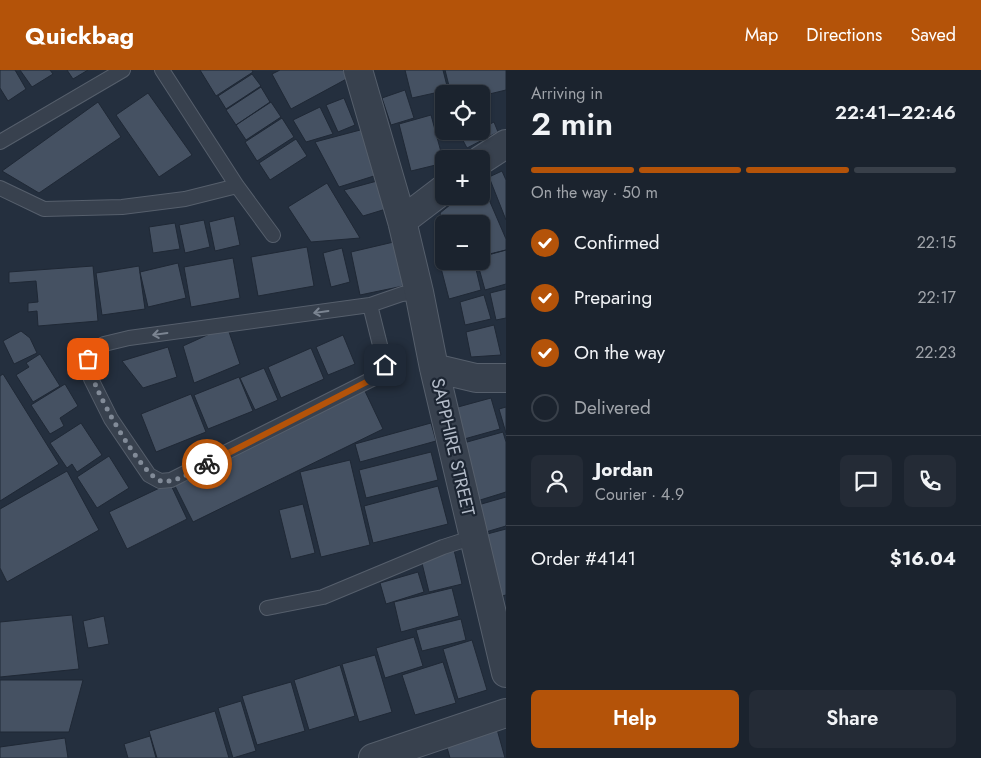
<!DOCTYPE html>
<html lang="en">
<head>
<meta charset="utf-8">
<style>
	:root { --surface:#1b232e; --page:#242b36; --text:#f1f3f6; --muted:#a0a4aa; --line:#39404a; --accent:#b45309 }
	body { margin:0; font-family:Jost,sans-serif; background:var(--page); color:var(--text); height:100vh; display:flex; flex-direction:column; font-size:19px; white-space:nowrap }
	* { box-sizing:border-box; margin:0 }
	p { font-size:16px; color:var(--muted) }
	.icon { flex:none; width:28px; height:28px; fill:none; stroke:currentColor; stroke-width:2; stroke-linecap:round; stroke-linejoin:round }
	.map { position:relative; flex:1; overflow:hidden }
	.side { display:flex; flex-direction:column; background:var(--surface); width:475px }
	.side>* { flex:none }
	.fabs { position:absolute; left:435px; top:15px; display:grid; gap:10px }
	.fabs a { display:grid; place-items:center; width:55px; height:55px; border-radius:8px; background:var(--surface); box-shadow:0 1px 4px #0004,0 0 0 1px var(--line); font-size:25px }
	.pin { position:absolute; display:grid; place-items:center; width:42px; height:42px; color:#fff; margin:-21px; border-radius:10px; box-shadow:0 2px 8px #0006 }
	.courier { position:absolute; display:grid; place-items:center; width:50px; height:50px; margin:-25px; border:4px solid #b45309; border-radius:50%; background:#fff; color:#222; box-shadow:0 1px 6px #0007 }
	.head em { font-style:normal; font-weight:600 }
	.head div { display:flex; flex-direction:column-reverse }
	.head { display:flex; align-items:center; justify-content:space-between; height:85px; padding:0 25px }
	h1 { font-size:32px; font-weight:600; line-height:38px }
	.bar { display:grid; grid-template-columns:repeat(4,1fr); gap:8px 5px; align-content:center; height:60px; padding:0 25px }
	.bar i { height:6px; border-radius:4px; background:var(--line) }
	.bar .selected { background:var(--accent) }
	.bar p { grid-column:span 4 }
	.line { display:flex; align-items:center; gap:12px; padding:0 25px; border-top:1px solid var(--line) }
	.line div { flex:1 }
	.round { display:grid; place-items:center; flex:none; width:52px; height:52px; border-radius:8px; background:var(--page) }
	ol { padding:0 25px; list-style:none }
	li { display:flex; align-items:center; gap:15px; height:55px }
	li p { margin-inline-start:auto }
	li .icon { padding:5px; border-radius:50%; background:var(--accent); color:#fff; stroke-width:4 }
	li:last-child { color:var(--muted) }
	li i { width:28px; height:28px; border:2px solid var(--line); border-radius:50% }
	.primary-button { display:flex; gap:10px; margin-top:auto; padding:10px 25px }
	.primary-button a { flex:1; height:58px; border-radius:8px; background:var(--accent); color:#fff; font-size:20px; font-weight:600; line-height:58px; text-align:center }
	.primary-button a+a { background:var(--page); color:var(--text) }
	header { display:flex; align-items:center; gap:30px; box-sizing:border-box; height:70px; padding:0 25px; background:var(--accent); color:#fff }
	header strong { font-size:24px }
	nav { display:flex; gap:28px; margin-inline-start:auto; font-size:18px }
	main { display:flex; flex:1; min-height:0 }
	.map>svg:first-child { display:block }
	.building { fill:#455162; stroke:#1f2835 }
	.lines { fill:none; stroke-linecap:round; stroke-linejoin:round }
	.lane-casing { stroke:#565f6c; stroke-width:16 }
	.street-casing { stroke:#565f6c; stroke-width:30 }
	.lane { stroke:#38414e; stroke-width:14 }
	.street { stroke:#38414e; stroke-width:28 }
	.oneway { stroke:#7c8592 }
	.done { stroke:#828b98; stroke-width:5; stroke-dasharray:0 9 }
	.route { stroke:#b45309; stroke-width:6 }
	.labels { text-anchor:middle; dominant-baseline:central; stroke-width:4.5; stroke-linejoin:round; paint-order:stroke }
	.street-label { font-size:18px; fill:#b4bcc9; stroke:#1d2633 }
</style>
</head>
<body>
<header>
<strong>Quickbag</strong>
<nav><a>Map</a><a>Directions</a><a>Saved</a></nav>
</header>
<main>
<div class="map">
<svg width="506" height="688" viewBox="0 0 506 688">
	<rect width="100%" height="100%" fill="#242f3e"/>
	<!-- building -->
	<path class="building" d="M0,0H15L26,19L8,31L0,18Z
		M20,0H50L53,4L32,17Z
		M67,0H88L73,9Z
		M200,0H252L253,2L216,26Z
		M280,0H349L352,6L291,39L272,4Z
		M405,0H443L448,20L412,28Z
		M445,0H506V20L481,26V24H451Z
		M252,4L261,16L226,39L218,26Z
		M261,17L270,32L236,55L226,40Z
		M405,20L414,48L391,55L382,28Z
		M148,23L192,85L159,107L116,45Z
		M344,28L355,55L338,62L326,35Z
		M98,32L121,67L39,123L2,101Z
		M271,32L281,47L246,70L236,55Z
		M484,34L489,43L481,47L486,56L494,52L498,62L467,78L458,61H481V35Z
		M320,37L333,64L306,72L293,50Z
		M431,45L444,93L411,101L399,54Z
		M282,48L294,67L257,91L245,72Z
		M364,59L377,105L339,117L315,72Z
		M296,69L307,86L270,110L259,93Z
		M502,101L506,110V150L489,107Z
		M377,111L386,139L363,146L344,120Z
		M481,111L506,169V180L481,186V154H444V156L440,143L461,126H481Z
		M327,113L360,168L311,172L288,137Z
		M234,146L240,175L215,181L209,152Z
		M204,150L210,177L185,183L179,155Z
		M175,153L180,179L153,183L149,157Z
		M398,171L408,215L360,225L351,182Z
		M307,177L314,216L258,226L251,187Z
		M342,178L350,212L331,217L323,183Z
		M506,180V214L485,220L477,191H481V187Z
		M233,188L240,228L191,237L184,197Z
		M466,191H474L481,220L449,229L441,198Z
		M178,193L186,228L148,237L140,202Z
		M93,196L98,251L38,256L37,241L28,242V233L38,232L36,211L9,213V202Z
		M139,196L145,239L102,245L96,203Z
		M506,219V248L496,250L490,223Z
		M484,225L491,249L465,255L460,232Z
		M494,255L501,285L471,287L466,262Z
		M227,256L240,294L194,313L183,276Z
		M21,261L30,268L37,283L14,294L3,271Z
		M343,265L355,294L328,305L316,277Z
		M168,277L177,307L143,318L122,291Z
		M311,278L324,309L281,328L268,297Z
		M40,284L60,316L33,332L16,305L29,297L26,293Z
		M264,298L278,330L255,340L240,308Z
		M3,304L59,394L0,431V306Z
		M239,307L253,341L208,359L194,325Z
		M65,314L78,336L60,348L64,356L50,364L31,335Z
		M364,319L383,359L193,452L173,412Z
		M191,324L206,362L156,382L141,344Z
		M491,328L500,359L457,371L447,340Z
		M506,337V363L499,339Z
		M81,353L102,385L77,402L72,394L67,398L50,373Z
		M431,353L436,371L360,392L355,374Z
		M503,362L506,372V422L477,431L460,374Z
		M431,382L438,410L366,428L359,400Z
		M109,386L129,418L97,438L77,407Z
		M350,390L370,475L321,487L300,402Z
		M67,401L99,460L7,512L0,498V439Z
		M170,413L187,449L127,479L109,442Z
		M438,416L448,454L373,473L364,436Z
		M506,427V456L479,464L471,437Z
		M303,434L315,483L291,489L279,440Z
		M506,459V525L494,528L476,467Z
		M454,480L462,514L429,522L421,489Z
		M418,502L424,522L386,534L380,513Z
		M452,518L459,546L401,562L394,532Z
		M72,545L79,599L0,607V552Z
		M104,546L109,574L88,578L83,551Z
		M461,549L466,570L422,581L416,560Z
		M414,567L423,596L385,608L376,578Z
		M472,570L487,620L458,629L443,579Z
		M375,585L392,642L359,652L342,594Z
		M443,592L456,633L415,645L402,605Z
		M340,595L355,646L309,660L294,610Z
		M0,610H83L69,662H0Z
		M291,612L305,661L257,675L242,626Z
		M241,631L256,681L233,688L218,638Z
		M215,641L229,688H157L149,661Z
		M495,652L505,688H450L444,667Z
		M150,666L156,688H128L124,674Z
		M65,668L68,688H0V677Z"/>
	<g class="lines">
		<!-- lane casing -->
		<g class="lane-casing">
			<path id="lane" d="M162,0L237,116L273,165
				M0,72L123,0
				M0,118L44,139L122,137L185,129L237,116
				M370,235L385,295L382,304L171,410L160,411L149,405L111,349L91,309L88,298L90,283L104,274L129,268L370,235L402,224L419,222
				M267,538L323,527L443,477L474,467"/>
		</g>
		<!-- street casing -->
		<g class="street-casing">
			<path id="street" d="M358,0L402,151L419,222L434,298L506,603
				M481,90L506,74
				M402,151L444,119
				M434,298L476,308H506
				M373,688L506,643"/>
		</g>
		<!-- lane -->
		<use href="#lane" class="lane"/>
		<!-- street -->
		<use href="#street" class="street"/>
	</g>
	<!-- one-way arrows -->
	<defs><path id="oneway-shaft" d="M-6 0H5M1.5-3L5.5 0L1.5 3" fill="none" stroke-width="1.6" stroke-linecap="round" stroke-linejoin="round" transform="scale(1.25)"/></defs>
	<g class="oneway">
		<use href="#oneway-shaft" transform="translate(321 242) rotate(172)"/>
		<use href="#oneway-shaft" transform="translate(160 264) rotate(172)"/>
	</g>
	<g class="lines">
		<!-- done -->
		<path class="done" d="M88,289C87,311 142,407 161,411C175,414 195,400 207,394"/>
		<!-- route -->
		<path class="route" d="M207,394L382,304L385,295"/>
	</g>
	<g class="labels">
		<!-- street labels -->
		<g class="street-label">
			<text transform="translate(453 377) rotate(77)">SAPPHIRE STREET</text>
		</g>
	</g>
</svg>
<div class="fabs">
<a><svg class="icon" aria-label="locate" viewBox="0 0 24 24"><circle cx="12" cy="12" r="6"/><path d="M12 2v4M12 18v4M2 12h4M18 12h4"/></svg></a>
<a>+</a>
<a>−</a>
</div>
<div class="pin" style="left:88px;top:289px;background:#ea580c"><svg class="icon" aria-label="bag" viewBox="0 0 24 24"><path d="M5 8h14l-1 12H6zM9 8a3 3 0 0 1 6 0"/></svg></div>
<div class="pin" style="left:385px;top:295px;background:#1f2937"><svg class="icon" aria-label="home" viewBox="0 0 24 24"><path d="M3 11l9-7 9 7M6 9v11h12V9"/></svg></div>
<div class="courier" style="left:207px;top:394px"><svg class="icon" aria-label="bike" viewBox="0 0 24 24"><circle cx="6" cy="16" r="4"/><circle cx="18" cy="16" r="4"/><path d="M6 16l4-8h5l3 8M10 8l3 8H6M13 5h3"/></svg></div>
</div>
<section class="side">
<div class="head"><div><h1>2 min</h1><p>Arriving in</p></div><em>22:41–22:46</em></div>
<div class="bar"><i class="selected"></i><i class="selected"></i><i class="selected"></i><i></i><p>On the way · 50 m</p></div>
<ol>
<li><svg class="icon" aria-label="check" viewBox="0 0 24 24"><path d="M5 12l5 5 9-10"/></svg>Confirmed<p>22:15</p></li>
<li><svg class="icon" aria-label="check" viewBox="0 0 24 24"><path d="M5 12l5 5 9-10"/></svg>Preparing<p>22:17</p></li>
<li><svg class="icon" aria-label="check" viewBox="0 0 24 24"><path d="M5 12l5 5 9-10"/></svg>On the way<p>22:23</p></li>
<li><i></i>Delivered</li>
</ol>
<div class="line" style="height:90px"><a class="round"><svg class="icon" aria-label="person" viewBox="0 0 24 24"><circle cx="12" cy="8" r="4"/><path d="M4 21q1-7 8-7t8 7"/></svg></a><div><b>Jordan</b><p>Courier · 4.9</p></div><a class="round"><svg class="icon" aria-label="chat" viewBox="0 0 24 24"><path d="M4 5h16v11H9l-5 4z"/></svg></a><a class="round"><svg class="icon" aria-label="phone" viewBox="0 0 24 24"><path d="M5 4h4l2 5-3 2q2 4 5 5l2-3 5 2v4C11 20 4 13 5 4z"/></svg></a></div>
<div class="line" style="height:65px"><div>Order #4141</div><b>$16.04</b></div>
<div class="primary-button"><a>Help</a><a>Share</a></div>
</section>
</main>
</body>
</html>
